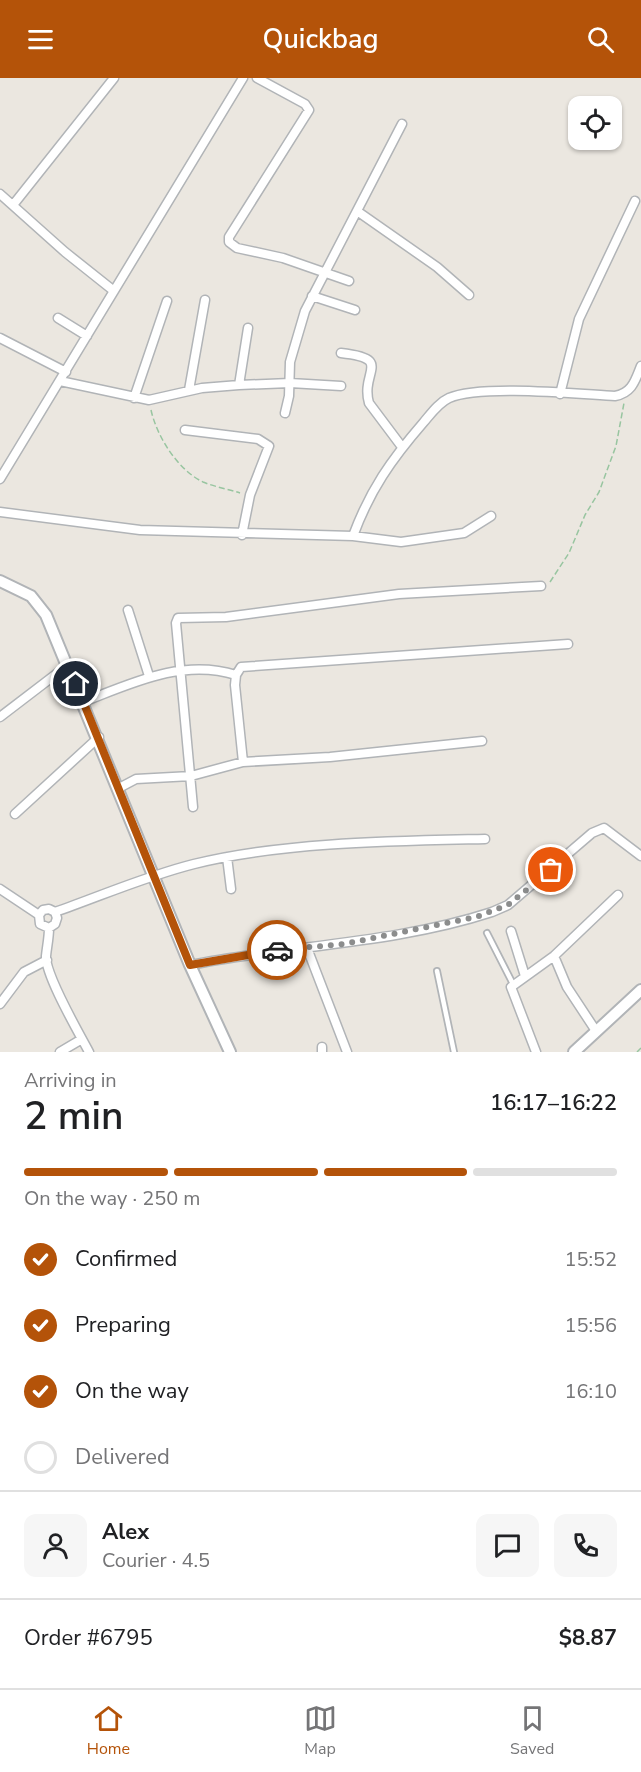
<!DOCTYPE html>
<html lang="en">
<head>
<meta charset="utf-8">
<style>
	:root { --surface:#fff; --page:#f6f6f6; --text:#202124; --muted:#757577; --line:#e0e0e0; --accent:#b45309 }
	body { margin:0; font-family:"Nunito Sans",sans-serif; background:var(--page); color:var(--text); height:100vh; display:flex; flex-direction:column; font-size:22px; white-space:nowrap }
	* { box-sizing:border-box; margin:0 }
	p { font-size:20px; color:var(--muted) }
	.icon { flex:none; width:33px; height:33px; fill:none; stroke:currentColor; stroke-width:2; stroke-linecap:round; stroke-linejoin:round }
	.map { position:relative; height:974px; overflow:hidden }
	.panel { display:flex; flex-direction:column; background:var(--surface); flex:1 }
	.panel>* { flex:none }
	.tools { position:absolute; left:568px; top:18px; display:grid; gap:12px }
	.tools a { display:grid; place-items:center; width:54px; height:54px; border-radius:12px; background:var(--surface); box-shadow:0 2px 4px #0004; font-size:30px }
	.pin { position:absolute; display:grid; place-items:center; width:51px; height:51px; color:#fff; margin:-26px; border:3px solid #fff; border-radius:50%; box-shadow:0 2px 6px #0007 }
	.courier { position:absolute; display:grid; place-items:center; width:60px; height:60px; margin:-30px; border:4px solid #b45309; border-radius:50%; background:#fff; color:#222; box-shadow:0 2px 8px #0007 }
	.overview em { font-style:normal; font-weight:600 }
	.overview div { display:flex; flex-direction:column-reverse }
	.overview { display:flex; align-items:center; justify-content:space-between; height:102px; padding:0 24px }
	h1 { font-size:39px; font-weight:600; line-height:45px }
	.bar { display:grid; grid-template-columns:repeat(4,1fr); gap:9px 6px; align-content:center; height:72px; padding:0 24px }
	.bar i { height:8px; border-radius:4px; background:var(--line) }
	.bar .on { background:var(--accent) }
	.bar p { grid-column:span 4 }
	.line { display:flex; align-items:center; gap:15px; padding:0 24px; border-top:2px solid var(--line) }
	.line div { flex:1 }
	.round { display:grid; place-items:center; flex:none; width:63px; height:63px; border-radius:12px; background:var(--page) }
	ol { padding:0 24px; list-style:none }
	li { display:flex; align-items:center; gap:18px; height:66px }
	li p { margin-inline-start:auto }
	li .icon { padding:6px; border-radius:50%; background:var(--accent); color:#fff; stroke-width:4 }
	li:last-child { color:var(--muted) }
	li i { width:33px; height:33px; border:3px solid var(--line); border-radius:50% }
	header { display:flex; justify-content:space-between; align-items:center; height:78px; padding:0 24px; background:var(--accent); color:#fff; font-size:27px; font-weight:600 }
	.tabs { display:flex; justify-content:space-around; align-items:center; height:84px; border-top:2px solid var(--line); background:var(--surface); font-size:16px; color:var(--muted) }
	.tabs a { display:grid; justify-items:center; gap:3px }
	.tabs .on { color:var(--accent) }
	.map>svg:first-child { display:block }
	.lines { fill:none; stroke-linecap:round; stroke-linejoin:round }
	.service-casing { stroke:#b1b4b7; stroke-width:8 }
	.minor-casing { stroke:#b1b4b7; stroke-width:11 }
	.tertiary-casing { stroke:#b1b4b7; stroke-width:14 }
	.path { stroke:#98c5a0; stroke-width:1.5; stroke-dasharray:6 3; stroke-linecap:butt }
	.service { stroke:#fff; stroke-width:4.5 }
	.minor { stroke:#fff; stroke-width:8 }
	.tertiary { stroke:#fff; stroke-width:10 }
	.done { stroke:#8c8d8d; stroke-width:6; stroke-dasharray:0 10.8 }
	.route { stroke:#b45309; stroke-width:8 }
</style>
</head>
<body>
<header><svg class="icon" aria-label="menu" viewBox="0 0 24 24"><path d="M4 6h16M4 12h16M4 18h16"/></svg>Quickbag<svg class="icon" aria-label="search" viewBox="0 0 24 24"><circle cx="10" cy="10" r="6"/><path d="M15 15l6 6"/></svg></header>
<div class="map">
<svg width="641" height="974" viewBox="0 0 641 974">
	<rect width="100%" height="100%" fill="#ebe7e0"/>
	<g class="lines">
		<!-- service casing -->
		<g class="service-casing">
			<path id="service" d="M487,855L513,906
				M437,893L454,974"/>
		</g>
		<!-- minor casing -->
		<g class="minor-casing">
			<path id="minor" d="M257,0L305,26L309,32L229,159V164L237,170L283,180L349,203
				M0,116L65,174L114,213
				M13,127L114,0
				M357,133L437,189L469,217
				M312,218L355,232
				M58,240L87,258
				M0,260L66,294
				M341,275C394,281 360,293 369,325L402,369
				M60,303L149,322L202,310L239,307L290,305L341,308
				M239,307L248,250
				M189,312L205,222
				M560,316L579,241L635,123
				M134,320L167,223
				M285,335L289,318L290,284L305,233L402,46
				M185,352L258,361L269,368L250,417L242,457
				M0,401L243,0
				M0,434L140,452L353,458L401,464L464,455L491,438
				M353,458C370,412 391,382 423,345C430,337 438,325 449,320C480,306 578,316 615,318C632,315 635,303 641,288
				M128,532L149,598
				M236,597L235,607L243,684
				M83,624C132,605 183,580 236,597L241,589L568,566
				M0,639L68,587
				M119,710L136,701L191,698L243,684L330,679L482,663
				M193,729L176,545L178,540L226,539L399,516L541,508
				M15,736L99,659
				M227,779L231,811
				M0,811L39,837
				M55,834L57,840L55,846L49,850L40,846L39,837L43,832L49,831L55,834C101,818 146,798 194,786C283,764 393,763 485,761
				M49,850C49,860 47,868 46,878C45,897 79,955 89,974
				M511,853L525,898
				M307,870L347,974
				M554,878L567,909L596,953
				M190,887C290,867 394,866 492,834L508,827L592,755L604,750L641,778
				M0,926L24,894L47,882
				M60,974L82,961
				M322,974V969
				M536,974L511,909L554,878L618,817"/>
		</g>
		<!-- tertiary casing -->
		<g class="tertiary-casing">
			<path id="tertiary" d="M0,503L31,518L46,537L190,887L230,974
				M574,974L641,912"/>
		</g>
		<!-- path -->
		<path class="path" d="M151,332C157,359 178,392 203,404C215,409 228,411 240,415
			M550,504L569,475L585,437L599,414L616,368L624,325
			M637,974L641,970"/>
		<!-- service -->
		<use href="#service" class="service"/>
		<!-- minor -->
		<use href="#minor" class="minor"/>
		<!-- tertiary -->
		<use href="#tertiary" class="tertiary"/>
	</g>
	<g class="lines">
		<!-- done -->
		<path class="done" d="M277,872L344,866L476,839L508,827L551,792"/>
		<!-- route -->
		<path class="route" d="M76,606L190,887L277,872"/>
	</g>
</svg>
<div class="tools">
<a><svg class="icon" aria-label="locate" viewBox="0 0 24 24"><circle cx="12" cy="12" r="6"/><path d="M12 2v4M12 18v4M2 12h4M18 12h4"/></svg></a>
</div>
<div class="pin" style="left:551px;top:792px;background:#ea580c"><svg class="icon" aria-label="bag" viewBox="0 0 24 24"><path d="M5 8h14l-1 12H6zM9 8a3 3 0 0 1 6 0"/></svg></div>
<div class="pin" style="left:76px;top:606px;background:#1f2937"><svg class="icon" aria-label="home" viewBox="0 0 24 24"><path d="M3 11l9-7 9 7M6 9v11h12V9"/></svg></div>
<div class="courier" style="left:277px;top:872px"><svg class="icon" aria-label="car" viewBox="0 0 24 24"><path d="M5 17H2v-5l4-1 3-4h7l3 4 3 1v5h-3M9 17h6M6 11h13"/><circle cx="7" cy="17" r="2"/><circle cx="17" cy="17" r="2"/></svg></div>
</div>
<section class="panel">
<div class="overview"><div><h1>2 min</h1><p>Arriving in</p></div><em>16:17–16:22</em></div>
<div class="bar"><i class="on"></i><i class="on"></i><i class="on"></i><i></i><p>On the way · 250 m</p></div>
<ol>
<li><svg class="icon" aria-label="check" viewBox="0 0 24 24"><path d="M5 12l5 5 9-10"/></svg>Confirmed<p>15:52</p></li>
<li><svg class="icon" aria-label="check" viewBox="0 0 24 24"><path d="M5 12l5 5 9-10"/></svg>Preparing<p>15:56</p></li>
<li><svg class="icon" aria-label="check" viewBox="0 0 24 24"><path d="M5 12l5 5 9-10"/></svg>On the way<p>16:10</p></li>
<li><i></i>Delivered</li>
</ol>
<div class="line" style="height:108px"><a class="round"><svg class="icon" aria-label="person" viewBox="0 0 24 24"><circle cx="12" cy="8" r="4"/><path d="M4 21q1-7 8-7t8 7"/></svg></a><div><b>Alex</b><p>Courier · 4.5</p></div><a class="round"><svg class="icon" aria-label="chat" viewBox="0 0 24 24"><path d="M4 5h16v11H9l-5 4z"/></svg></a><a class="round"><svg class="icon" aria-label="phone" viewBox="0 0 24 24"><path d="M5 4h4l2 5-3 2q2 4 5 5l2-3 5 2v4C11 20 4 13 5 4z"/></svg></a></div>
<div class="line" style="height:78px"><div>Order #6795</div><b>$8.87</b></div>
</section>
<nav class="tabs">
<a class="on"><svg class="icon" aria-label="home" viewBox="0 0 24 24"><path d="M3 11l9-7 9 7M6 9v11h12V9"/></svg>Home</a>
<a><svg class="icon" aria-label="map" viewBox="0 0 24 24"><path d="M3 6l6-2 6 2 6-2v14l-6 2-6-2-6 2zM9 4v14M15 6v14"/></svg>Map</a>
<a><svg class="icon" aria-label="saved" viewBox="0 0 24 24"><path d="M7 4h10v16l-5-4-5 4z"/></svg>Saved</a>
</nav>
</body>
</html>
